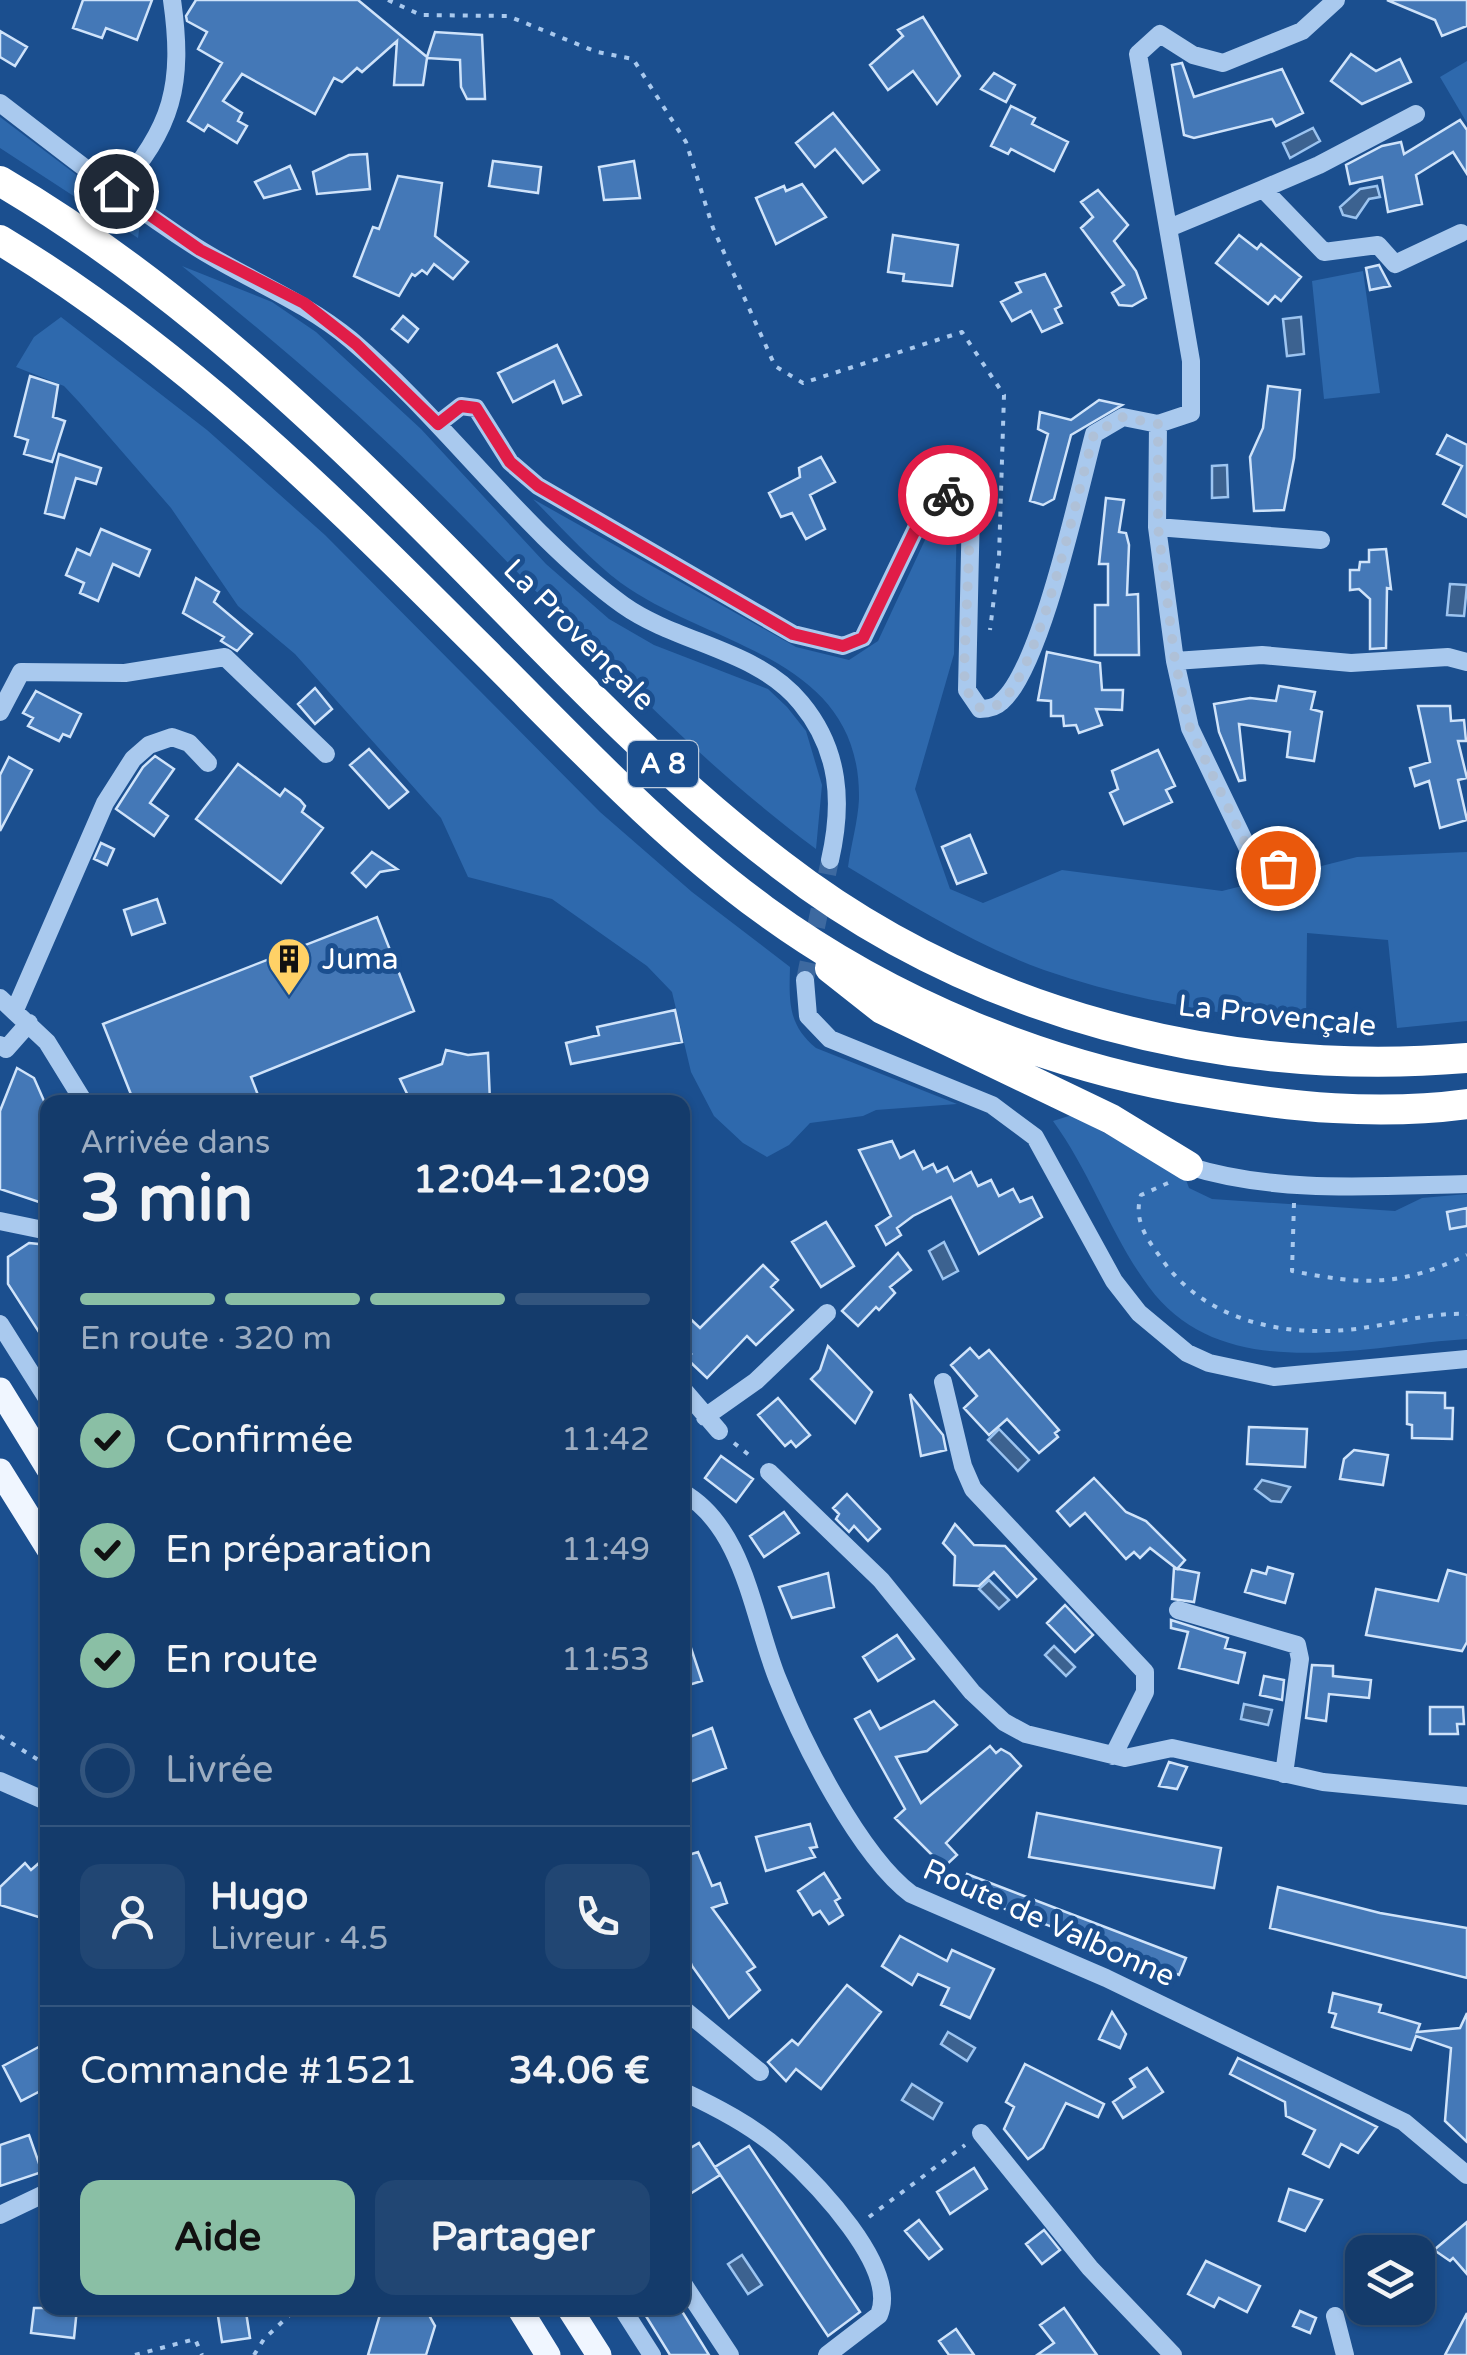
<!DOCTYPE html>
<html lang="fr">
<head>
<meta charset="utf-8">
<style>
	:root { --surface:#143b6b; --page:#214673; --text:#f1f3f6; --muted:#9dadc1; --line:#33557e; --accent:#8abfa5 }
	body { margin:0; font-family:"Varela Round",sans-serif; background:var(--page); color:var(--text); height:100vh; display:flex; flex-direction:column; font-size:38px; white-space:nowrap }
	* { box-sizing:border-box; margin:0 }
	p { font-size:32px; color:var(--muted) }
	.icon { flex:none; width:55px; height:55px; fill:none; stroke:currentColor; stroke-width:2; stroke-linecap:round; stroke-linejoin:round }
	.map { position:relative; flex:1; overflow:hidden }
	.panel { position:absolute; left:40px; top:1095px; width:650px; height:1220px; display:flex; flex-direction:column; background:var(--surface); border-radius:20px; box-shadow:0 2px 8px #0004,0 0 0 2px var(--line) }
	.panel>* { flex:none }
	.tools { position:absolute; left:1345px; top:2235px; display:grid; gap:20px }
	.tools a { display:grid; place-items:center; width:90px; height:90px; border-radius:20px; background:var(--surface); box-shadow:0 2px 8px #0004,0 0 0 2px var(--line); font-size:50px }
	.pin { position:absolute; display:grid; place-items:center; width:85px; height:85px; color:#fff; margin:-42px; border:5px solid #fff; border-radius:50%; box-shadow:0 2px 10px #0007 }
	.courier { position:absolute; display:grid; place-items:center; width:100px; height:100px; margin:-50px; border:8px solid #e11d48; border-radius:50%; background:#fff; color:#222; box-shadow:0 2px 12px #0007 }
	.headline em { font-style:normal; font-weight:800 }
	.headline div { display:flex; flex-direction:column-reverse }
	.headline { display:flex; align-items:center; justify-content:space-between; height:170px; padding:0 40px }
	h1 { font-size:65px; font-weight:800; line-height:75px }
	.bar { display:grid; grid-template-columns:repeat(4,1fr); gap:15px 10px; align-content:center; height:120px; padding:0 40px }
	.bar i { height:12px; border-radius:8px; background:var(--line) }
	.bar .on { background:var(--accent) }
	.bar p { grid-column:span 4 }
	.line { display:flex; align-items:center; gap:25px; padding:0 40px; border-top:2px solid var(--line) }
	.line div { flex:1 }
	.round { display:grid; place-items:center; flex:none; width:105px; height:105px; border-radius:20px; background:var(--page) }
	ol { padding:0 40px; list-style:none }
	li { display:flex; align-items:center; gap:30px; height:110px }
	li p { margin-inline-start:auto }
	li .icon { padding:10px; border-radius:50%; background:var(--accent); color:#111; stroke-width:4 }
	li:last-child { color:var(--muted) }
	li i { width:55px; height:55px; border:5px solid var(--line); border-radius:50% }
	.cta { display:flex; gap:20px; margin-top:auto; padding:20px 40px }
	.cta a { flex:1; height:115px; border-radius:20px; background:var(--accent); color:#111; font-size:40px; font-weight:800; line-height:115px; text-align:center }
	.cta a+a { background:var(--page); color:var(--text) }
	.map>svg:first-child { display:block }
	.green { fill:#2e69ad }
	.water { fill:#3c6290; stroke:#9cc4f0; stroke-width:2.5 }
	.building { fill:#4478b7; stroke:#cfe3fa; stroke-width:2.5 }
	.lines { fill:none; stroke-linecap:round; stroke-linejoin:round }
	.minor-tunnel { stroke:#3d69a0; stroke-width:18; stroke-dasharray:18 9; stroke-linecap:butt }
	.path { stroke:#a9c9ee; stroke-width:4; stroke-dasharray:5 8; stroke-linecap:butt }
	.minor { stroke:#a9c9ee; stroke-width:18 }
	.major { stroke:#f0f6ff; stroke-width:25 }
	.highway { stroke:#fff; stroke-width:30 }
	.done { stroke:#afc1d8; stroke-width:10; stroke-dasharray:0 18 }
	.route { stroke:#e11d48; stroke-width:12 }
	.labels { text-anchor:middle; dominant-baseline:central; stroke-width:10; stroke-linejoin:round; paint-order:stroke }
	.shield { fill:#1b4f8f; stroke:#bbcadd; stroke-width:2.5 }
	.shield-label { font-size:28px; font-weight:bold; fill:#fff }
	.street-label { font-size:30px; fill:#fff; stroke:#1b4f8f }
	.poi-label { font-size:30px; fill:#fff; stroke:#1b4f8f; text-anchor:start }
</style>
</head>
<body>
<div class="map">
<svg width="1467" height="2355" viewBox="0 0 1467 2355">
	<rect width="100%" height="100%" fill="#1b4f8f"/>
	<!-- green -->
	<path class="green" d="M1467,61V123L1440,77Z
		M0,117L140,223L138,238L0,148Z
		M182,266L272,302L316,332L421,429L546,564L609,619L654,645L768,689L787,707L806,731L822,785L816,849C668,739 549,600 418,472C343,399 263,332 182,266Z
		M1363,271L1380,393L1324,399L1312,281Z
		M61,317L207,430L325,535L600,812L692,892L790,967C789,1002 788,1025 816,1048L957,1104L876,1110L863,1116L810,1123L789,1145L767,1157L743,1143L714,1116L691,1072L672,992L647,966L552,899L468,877L441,818L295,654L238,606L171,508L79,402L64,386L16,367L34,337Z
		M533,499L796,647L849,660L878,641L938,512L945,507L953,509L957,515L954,654L915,789L950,889L983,903L1062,870L1222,891L1357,857L1467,852V1021L1397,1028L1388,940L1307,933L1306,1025C1217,1013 1129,1000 1044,970C975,945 911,905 848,867C851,845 858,821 859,799C861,656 711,648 621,583C589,559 561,527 533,499Z
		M1072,1115L1185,1177L1189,1188L1212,1199L1395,1211L1422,1198L1467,1194V1339C1365,1345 1222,1387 1149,1287C1111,1236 1091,1173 1053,1121Z"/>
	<!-- water -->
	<path class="water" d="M1313,128L1320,141L1290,158L1283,143Z
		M1377,186L1380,197L1369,199L1356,218L1343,215L1340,207L1360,189Z
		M1301,317L1304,354L1287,356L1283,319Z
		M1227,465L1228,497L1212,498V466Z
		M1450,584L1467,585L1464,616L1447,615Z
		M944,1242L958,1271L943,1279L929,1251Z
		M999,1429L1029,1460L1018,1471L988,1440Z
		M1262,1480L1290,1487L1281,1502L1271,1501L1255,1489Z
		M989,1580L1009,1600L999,1609L979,1589Z
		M1054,1646L1075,1667L1066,1676L1045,1655Z
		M1244,1704L1272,1710L1268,1725L1241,1719Z
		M948,2032L975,2048L967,2061L941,2044Z
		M912,2084L942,2103L933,2119L902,2100Z
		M742,2255L762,2285L748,2294L728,2264Z"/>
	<!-- building -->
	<path class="building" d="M83,0H152L137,40L106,28L102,38L73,28Z
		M196,0H358L427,57L435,32L482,35L485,99H467L461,87L460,60L427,58L423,85H394L397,41L362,72L357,68L342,82L334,78L315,114L242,74L223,101L242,113L238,121L247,126L237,143L208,125L204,131L188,121L222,63L198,49L207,32L187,21L186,16Z
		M1387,0H1467V26L1442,36L1435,20Z
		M923,17L960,76L937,104L913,71L888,90L870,65L903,36L898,30Z
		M0,31L27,47L15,66L0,57Z
		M1351,54L1376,71L1400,59L1411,82L1362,104L1331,81Z
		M1182,63L1194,97L1282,69L1303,113L1276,126L1272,119L1194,138L1184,135L1172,65Z
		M994,73L1015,85L1006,102L981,89Z
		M1011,106L1035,118L1032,124L1068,142L1054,171L1011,149L1008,154L991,146Z
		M833,113L879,170L863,183L835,149L815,167L796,143Z
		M1460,120L1467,130V174L1453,152L1416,175L1422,204L1388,212L1382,177L1350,184L1346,165L1382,146L1401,142L1404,154Z
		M367,154L370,189L317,194L313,172L349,155Z
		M493,161L541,167L538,193L489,186Z
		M634,161L640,198L604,200L599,167Z
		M290,166L300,189L264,198L255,182Z
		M398,176L442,183L435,236L468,262L453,279L434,264L427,274L422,270L415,276L412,274L399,296L354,276L373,227L379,229Z
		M802,184L826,217L776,244L756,198L784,186L786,191Z
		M1098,190L1128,225L1114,241L1136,271L1146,298L1132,306L1119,305L1112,293L1124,285L1081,228L1093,217L1081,202Z
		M893,235L958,245L952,286L903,281L904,274L888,272Z
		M1239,235L1257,249L1261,244L1301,277L1281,301L1275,296L1268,304L1216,263Z
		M1379,265L1390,286L1370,290L1366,268Z
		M1045,274L1061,306L1055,309L1062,323L1042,332L1031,311L1012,321L1001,302L1021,292L1016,283Z
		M403,316L418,329L408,342L392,329Z
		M557,345L581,395L563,403L554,381L513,402L498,373Z
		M30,376L58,385L53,417L65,421L52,462L24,454L28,440L15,436Z
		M1268,386L1300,390L1294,458L1284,510L1254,511L1250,457L1263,428Z
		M1099,400L1122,405L1071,435L1054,499L1043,505L1030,501L1048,434L1038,429L1040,412L1071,420Z
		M1447,435L1467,445V517L1443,504L1462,466L1437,454Z
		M59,454L101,468L96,484L76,478L64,518L45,513Z
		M821,457L835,482L810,495L825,529L806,539L792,513L781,517L769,493L800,477L799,468Z
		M1106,498L1124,500L1119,532L1126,533L1129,545L1127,595L1138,594L1139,655H1095V605H1108V564H1099Z
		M101,529L150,550L139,576L113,564L98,601L80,593L84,583L66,575L77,549L90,555Z
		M1386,549L1391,589L1387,588L1386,648L1370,649V599L1359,589L1350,590V570H1359L1360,562H1369V550Z
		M196,578L219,592L214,602L252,634L237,651L221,641L224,637L183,613Z
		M1047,652L1100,663L1102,690H1123L1122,710L1096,709L1102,725L1079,733L1076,725L1064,726L1063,716H1051V701L1038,700Z
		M1279,686L1315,692L1311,709L1322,712L1314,761L1287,757L1290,732L1239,724L1245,780L1239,781L1219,732L1214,704L1250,698L1276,701Z
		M315,688L332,709L315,724L298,704Z
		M36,691L81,714L70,737L63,734L59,741L28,726L33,718L23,713Z
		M1418,706H1450L1451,721L1464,720L1466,741H1458L1467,778L1458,780L1467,820L1440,828L1429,781L1415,786L1410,768L1430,762Z
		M369,749L408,792L389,808L350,765Z
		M1158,750L1175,786L1166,790L1172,802L1124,824L1110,793L1118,789L1112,771Z
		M155,756L174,769L150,803L168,816L154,836L116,809L143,767Z
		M9,757L32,770L0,831V775Z
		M238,764L280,796L285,789L300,800L305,806L302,812L323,828L281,883L196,819Z
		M970,835L986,873L957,884L942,847Z
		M101,843L114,849L107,865L94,859Z
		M372,852L397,869L380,872L366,887L352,873Z
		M157,899L165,923L132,935L124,910Z
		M377,917L414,1011L251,1077L258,1095L240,1102H134L103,1024Z
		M675,1010L682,1042L571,1064L566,1043L599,1035L597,1027Z
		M446,1050L468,1055L488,1053L490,1102H411L400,1079L442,1064Z
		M17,1068L34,1078L48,1110V1205L0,1189V1111Z
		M892,1141L900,1158L914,1151L923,1169L933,1164L937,1172L947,1167L954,1181L971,1172L978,1186L991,1180L999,1196L1013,1189L1020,1202L1032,1197L1042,1217L979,1254L951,1197L913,1216L897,1228L901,1235L886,1245L876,1226L891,1216L859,1150Z
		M1467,1208V1226L1450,1229L1447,1212Z
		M826,1222L854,1266L821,1287L792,1242Z
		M29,1243L48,1245V1346L8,1284V1257Z
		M898,1253L911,1270L890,1287L895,1293L879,1310L876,1307L858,1326L842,1311Z
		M763,1265L778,1280L771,1287L793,1310L756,1345L747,1336L707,1378L686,1358L691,1354L682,1346V1311L700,1328Z
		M828,1346L872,1392L855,1423L811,1379L820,1370Z
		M970,1348L979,1358L989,1350L1059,1430L1055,1433L1058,1437L1039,1453L1007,1419L989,1435L964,1408L977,1396L951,1365Z
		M1407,1392L1445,1393V1408H1453L1452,1439L1412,1438V1425L1407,1424Z
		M910,1394L943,1435L946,1450L921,1456Z
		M778,1398L810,1435L796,1447L791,1441L785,1446L758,1415Z
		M1249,1427L1307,1429L1305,1467L1247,1464Z
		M1354,1450L1388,1455L1383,1485L1340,1479L1344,1459Z
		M721,1456L753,1479L736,1502L705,1478Z
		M1094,1478L1126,1512L1146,1521L1185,1560L1177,1569L1150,1548L1140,1558L1134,1552L1126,1559L1085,1513L1070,1526L1057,1511Z
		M847,1494L880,1529L868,1541L854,1526L849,1532L836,1519L839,1514L833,1508Z
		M784,1512L799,1533L764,1557L750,1536Z
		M955,1524L974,1545L1005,1546L1036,1579L1017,1597L994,1572L979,1586L954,1585L955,1556L943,1543Z
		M1268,1567L1293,1574L1285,1603L1245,1592L1252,1570L1266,1574Z
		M1174,1568L1199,1573L1194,1602L1172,1599Z
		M1448,1570L1467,1575V1642L1462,1651L1366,1635L1376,1589L1438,1601Z
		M828,1573L834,1607L792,1618L779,1587Z
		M1065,1605L1093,1635L1075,1652L1047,1623Z
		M1171,1620L1228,1638L1225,1648L1245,1653L1238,1683L1179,1668L1188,1632L1171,1628Z
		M682,1633H686L702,1681L682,1687Z
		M897,1635L914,1659L878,1681L863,1657Z
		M1312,1665L1333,1666V1676L1371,1680L1369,1698L1329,1694L1326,1721L1306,1718Z
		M1264,1676L1284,1680L1282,1700L1260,1695Z
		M934,1701L957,1725L927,1751L896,1757L921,1803L990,1746L996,1753L1001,1749L1010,1754L1021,1766L946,1843L957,1855L944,1867L895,1818L905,1809L855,1719L870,1711L880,1729Z
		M1430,1707H1463L1464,1724H1457L1458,1734H1430Z
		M712,1728L726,1768L682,1785V1740Z
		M1169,1762L1187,1767L1177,1789L1159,1786Z
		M1037,1813L1221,1848L1214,1888L1029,1857Z
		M810,1824L817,1847L810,1848L815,1857L766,1871L756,1837Z
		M698,1852L712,1886L720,1883L727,1903L712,1908L755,1967L747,1972L760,1990L729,2018L692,1966L682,1940V1857Z
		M25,1863L31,1870L39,1863L48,1920L0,1905V1887Z
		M824,1873L840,1898L835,1901L843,1915L829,1924L820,1911L813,1915L798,1891Z
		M967,1874L1186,1958L1179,1975L960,1892Z
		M1278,1887L1380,1913L1467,1928V1978L1270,1928Z
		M900,1936L947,1961L952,1950L994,1969L970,2018L941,2005L949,1988L918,1974L912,1985L882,1966Z
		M847,1985L881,2012L821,2089L796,2069L786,2081L768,2062L792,2040L798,2045Z
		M1333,1993L1381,2005L1379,2012L1420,2024L1417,2032L1460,2028L1467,2013V2142L1445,2121L1451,2048L1416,2036L1411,2050L1332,2027L1336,2014L1329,2012Z
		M1112,2012L1126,2034L1120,2048L1099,2039Z
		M48,2042V2087L21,2101L3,2066Z
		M1238,2058L1283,2080L1377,2127L1358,2153L1341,2144L1329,2167L1303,2154L1315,2130L1286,2116L1285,2102L1230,2074Z
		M1025,2064L1104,2104L1098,2117L1066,2103L1043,2148L1028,2159L1004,2129L1014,2107L1006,2102Z
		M1147,2068L1163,2092L1123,2118L1113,2102L1135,2087L1130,2079Z
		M29,2135L42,2172L0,2186V2145Z
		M699,2143L720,2175L682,2199V2153Z
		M749,2146L860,2312L828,2336L715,2167Z
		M974,2168L987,2189L950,2214L937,2192Z
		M1289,2189L1322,2200L1305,2231L1279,2221Z
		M919,2220L942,2249L929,2259L905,2231Z
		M1467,2222V2274L1453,2258L1450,2261L1434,2250Z
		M1044,2230L1060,2250L1042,2264L1026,2244Z
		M1206,2261L1260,2286L1247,2312L1219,2298L1214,2307L1188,2294Z
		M34,2308H77L74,2338L31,2333Z
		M382,2308H425L435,2326L426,2355H368Z
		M641,2308H680L709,2355H670Z
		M1064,2308L1097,2355H1037L1054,2343L1040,2325Z
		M1300,2311L1316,2318L1310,2333L1293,2326Z
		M246,2312L250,2338L222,2342L218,2316Z
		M1467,2313V2355H1445Z
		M956,2329L974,2355H949L939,2341Z"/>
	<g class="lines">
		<!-- minor-tunnel -->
		<path class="minor-tunnel" d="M805,980L830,860"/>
		<!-- path -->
		<path class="path" d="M388,0L421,15L508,16L597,52L633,59L686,142L713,228L775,366L803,383L962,332L1004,395L999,557L990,630
			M1168,1183L1141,1195C1133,1220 1147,1239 1161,1258C1202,1318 1277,1336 1345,1330C1386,1327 1425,1312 1467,1314
			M1294,1203L1292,1271C1364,1285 1399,1287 1467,1255
			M734,1443L754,1459
			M0,1736L48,1766
			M869,2217L965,2145
			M135,2355L195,2339L202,2355
			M254,2355L264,2339L297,2308"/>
		<!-- minor -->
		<path class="minor" d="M0,103C64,152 128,203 196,247C248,280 303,300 351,340C445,420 525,534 623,605C678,644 757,649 801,703C840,750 843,803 830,860
			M1263,189L1319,165L1416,114
			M116,191C173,128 184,84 172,0
			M1169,228L1263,189L1324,252L1378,245L1395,264L1461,233
			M438,424L461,406L476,408L510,462L538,486L793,634L843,646L863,638L921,518L945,495L964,497L971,506L967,690L980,709C988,709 995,708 1001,702C1041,669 1079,490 1094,434L1123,417L1158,424L1191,413V361L1138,54L1160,34L1193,55L1223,63L1302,31L1336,0
			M1158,424L1157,527L1175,661L1262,655L1351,663L1448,657L1467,662
			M1157,527L1321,540
			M1175,661L1190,728L1250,853L1278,868L1310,855
			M0,712L21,672L125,673L225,657L326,754
			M805,980L808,1016L830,1039L992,1105L1035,1137L1114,1281L1139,1313L1187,1353L1209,1363L1274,1377L1467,1359
			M0,998L47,1042L84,1102
			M15,1010L105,803L133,759L149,745L172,737L189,743L208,763
			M0,1045L6,1049L29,1023
			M1188,1166C1276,1194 1376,1186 1467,1184
			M0,1221L48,1231
			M0,1324L48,1400
			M943,1382L963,1466L973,1489L1145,1672V1692L1113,1756
			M682,1388L719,1431
			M705,1417L756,1381L827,1313
			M769,1472L881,1580L972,1692L1004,1722L1026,1734L1125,1758L1172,1748L1323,1782L1467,1796
			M682,1492C745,1527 753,1619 778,1680C802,1741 859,1855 911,1894L1106,1978L1404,2122L1467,2175
			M1178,1610L1297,1645L1300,1659L1284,1774
			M0,1781L48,1802
			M682,2008L760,2072
			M682,2091C716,2107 753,2126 781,2151C815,2182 899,2267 879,2315L827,2355
			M981,2133L1090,2268L1173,2355
			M0,2215L48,2192
			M682,2282L730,2355
			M622,2308L652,2355
			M1335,2316L1345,2355"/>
		<!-- major -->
		<path class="major" d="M0,1390L48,1468
			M0,1471L48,1548
			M519,2308L548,2355
			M569,2308L599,2355"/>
		<!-- highway -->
		<path class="highway" d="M0,181C145,266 275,381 394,498C521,622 639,757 781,865C975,1015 1225,1078 1467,1058
			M0,240C186,352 338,505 491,658C578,745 664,837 764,910C891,1003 1048,1067 1203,1092C1290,1107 1378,1116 1467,1104
			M830,968L882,1009L1111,1119L1188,1166"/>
	</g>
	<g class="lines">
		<!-- done -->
		<path class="done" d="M948,495L964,497L971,506L964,671L966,690L980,708C988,708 995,708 1001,702C1041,668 1078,490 1094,434L1123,417L1158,424V527L1175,661L1190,728L1250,853L1278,868"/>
		<!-- route -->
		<path class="route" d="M116,191L200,250L304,303L356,344L438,424L461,406L476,408L510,462L538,486L793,634L843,646L863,638L921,518L948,495"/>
	</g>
	<!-- icons -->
	<defs>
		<g id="building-pin" transform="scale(2.25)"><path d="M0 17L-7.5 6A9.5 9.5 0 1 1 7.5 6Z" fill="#ffd166" stroke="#1b4f8f"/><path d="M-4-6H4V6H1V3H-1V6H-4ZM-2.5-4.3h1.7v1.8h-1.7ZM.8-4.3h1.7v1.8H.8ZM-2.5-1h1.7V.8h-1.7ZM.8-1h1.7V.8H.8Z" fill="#111"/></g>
	</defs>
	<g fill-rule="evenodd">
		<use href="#building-pin" x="289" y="959"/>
	</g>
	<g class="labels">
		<!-- shield labels -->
		<rect class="shield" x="628" y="741" width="70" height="46" rx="8"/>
		<g class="shield-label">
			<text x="663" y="764">A 8</text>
		</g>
		<!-- street labels -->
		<g class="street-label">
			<text transform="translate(579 635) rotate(45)">La Provençale</text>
			<text transform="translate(1277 1016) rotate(6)">La Provençale</text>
			<text transform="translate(1049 1923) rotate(24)">Route de Valbonne</text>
		</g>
		<!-- poi labels -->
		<g class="poi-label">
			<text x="322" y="959">Juma</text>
		</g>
	</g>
</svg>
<div class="tools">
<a><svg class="icon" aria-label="layers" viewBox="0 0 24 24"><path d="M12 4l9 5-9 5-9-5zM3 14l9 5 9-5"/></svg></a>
</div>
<div class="pin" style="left:1278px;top:868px;background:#ea580c"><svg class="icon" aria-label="bag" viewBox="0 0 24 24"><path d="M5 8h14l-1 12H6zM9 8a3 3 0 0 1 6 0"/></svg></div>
<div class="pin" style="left:116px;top:191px;background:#1f2937"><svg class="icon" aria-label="home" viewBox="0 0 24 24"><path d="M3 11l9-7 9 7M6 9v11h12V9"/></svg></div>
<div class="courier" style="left:948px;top:495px"><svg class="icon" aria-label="bike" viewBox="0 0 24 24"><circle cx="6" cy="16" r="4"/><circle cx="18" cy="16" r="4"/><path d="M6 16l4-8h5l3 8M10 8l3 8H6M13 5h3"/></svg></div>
<section class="panel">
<div class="headline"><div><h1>3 min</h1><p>Arrivée dans</p></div><em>12:04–12:09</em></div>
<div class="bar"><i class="on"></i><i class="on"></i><i class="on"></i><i></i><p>En route · 320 m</p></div>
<ol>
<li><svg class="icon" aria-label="check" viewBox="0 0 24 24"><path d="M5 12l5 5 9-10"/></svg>Confirmée<p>11:42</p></li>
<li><svg class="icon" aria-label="check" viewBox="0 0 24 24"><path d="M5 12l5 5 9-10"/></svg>En préparation<p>11:49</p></li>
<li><svg class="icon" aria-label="check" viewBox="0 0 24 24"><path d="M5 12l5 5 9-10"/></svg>En route<p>11:53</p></li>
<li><i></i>Livrée</li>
</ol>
<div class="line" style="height:180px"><a class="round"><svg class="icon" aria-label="person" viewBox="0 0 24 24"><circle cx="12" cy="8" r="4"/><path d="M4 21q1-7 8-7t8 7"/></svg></a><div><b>Hugo</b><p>Livreur · 4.5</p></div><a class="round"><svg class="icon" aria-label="phone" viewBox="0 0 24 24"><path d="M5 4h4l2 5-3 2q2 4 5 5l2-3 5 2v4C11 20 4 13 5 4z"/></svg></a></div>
<div class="line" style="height:130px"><div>Commande #1521</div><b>34.06 €</b></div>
<div class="cta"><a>Aide</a><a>Partager</a></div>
</section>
</div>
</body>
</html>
